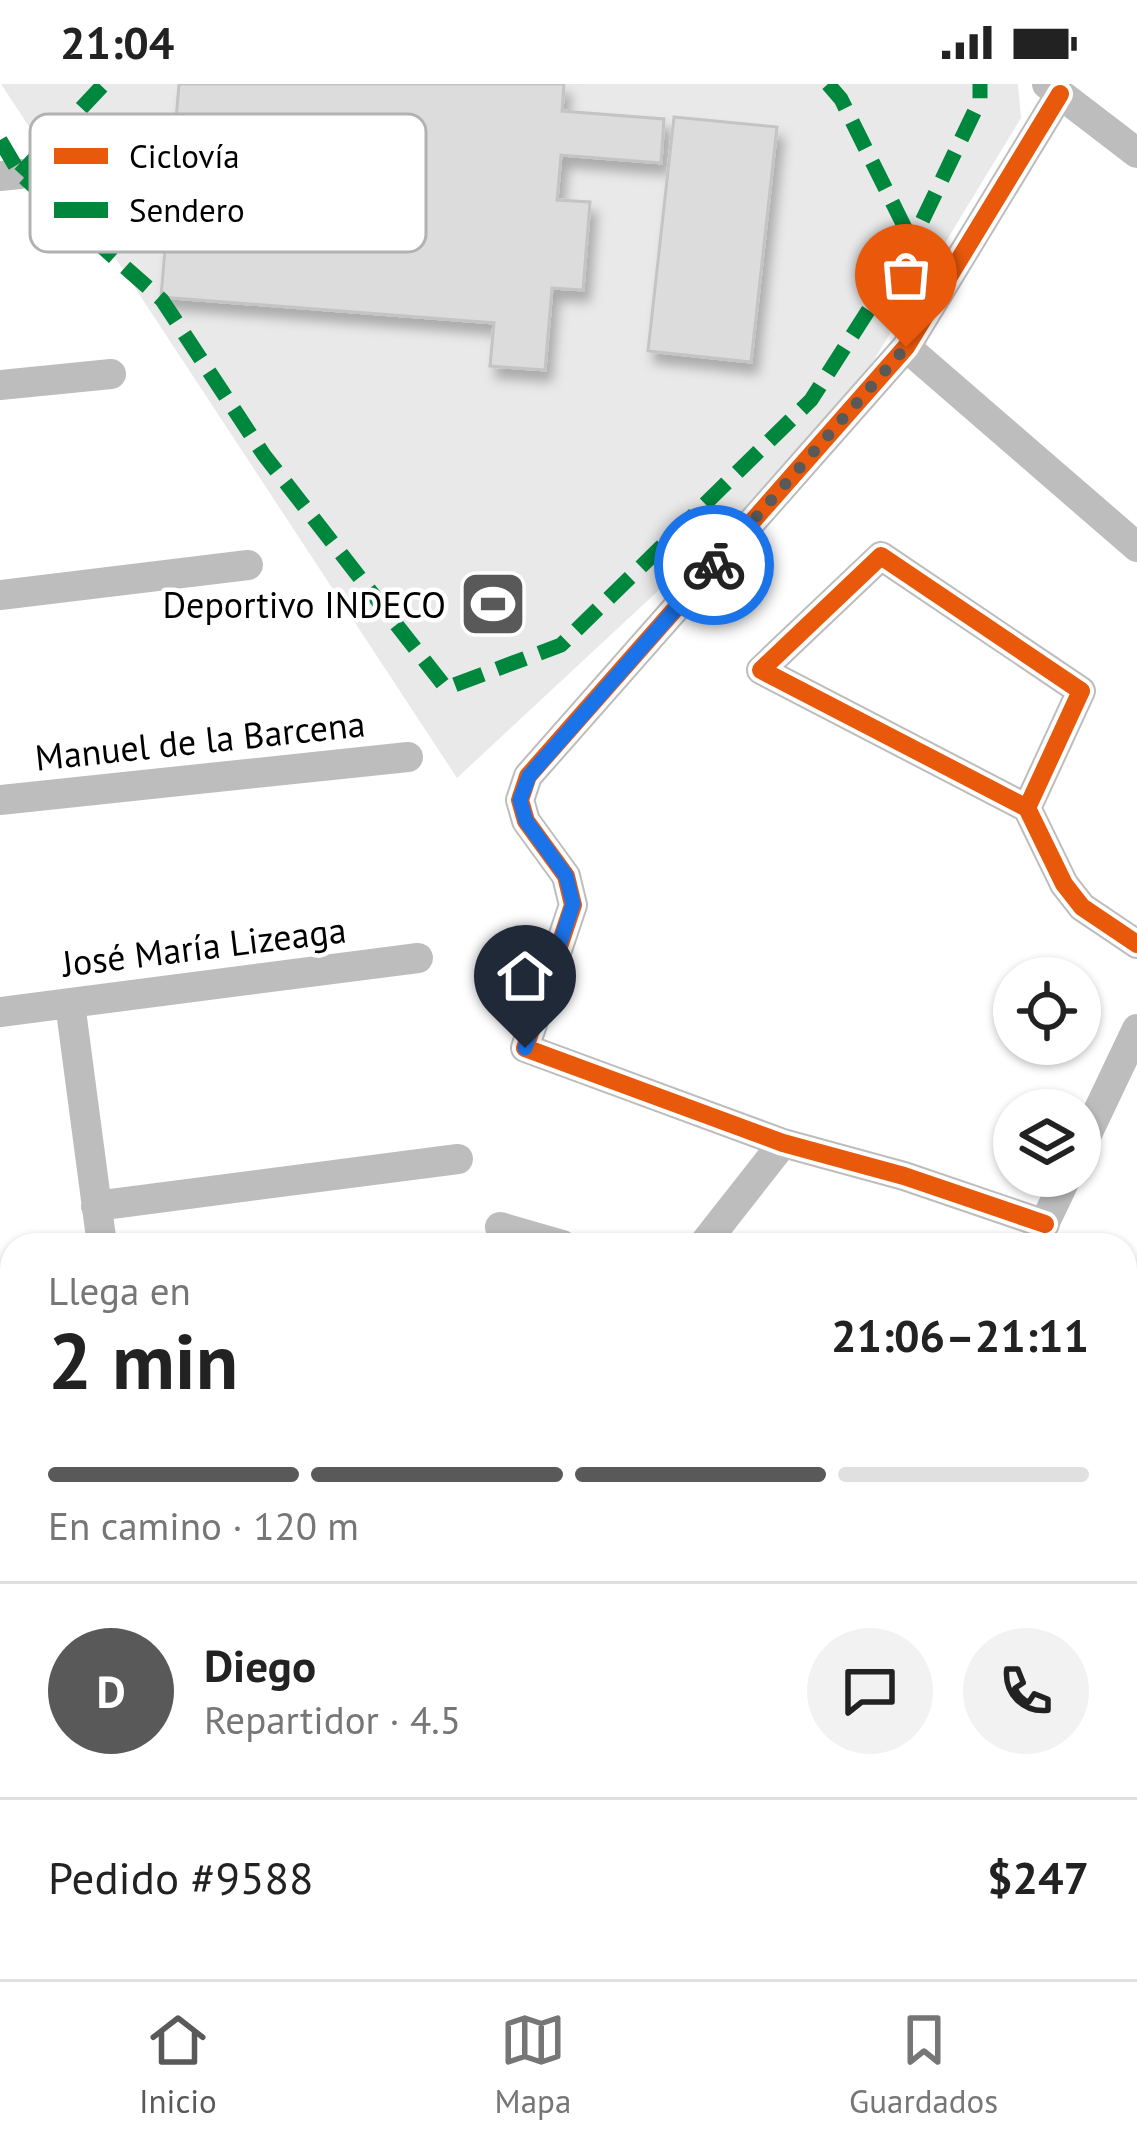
<!DOCTYPE html>
<html lang="es">
<head>
<meta charset="utf-8">
<style>
	:root { --surface:#fff; --page:#f2f2f2; --text:#222; --muted:#767676; --line:#e0e0e0; --accent:#595959 }
	body { margin:0; font-family:"PT Sans",sans-serif; background:var(--page); color:var(--text); height:100vh; display:flex; flex-direction:column; font-size:45px; white-space:nowrap }
	* { box-sizing:border-box; margin:0 }
	p { font-size:39px; color:var(--muted) }
	.icon { flex:none; width:66px; height:66px; fill:none; stroke:currentColor; stroke-width:2; stroke-linecap:round; stroke-linejoin:round }
	.map { position:relative; flex:1; overflow:hidden }
	.side { position:absolute; left:0px; top:1149px; width:1137px; height:747px; display:flex; flex-direction:column; background:var(--surface); border-radius:36px 36px 0 0; box-shadow:0 3px 9px #0004 }
	.side>* { flex:none }
	.tools { position:absolute; left:993px; top:873px; display:grid; gap:24px }
	.tools a { display:grid; place-items:center; width:108px; height:108px; border-radius:50%; background:var(--surface); box-shadow:0 3px 9px #0004; font-size:60px }
	.pin { position:absolute; display:grid; place-items:center; width:102px; height:102px; color:#fff; margin:-123px -51px; border-radius:50% 50% 50% 0; rotate:-45deg; box-shadow:0 0 12px #0007 }
	.pin .icon { rotate:45deg }
	.courier { position:absolute; display:grid; place-items:center; width:120px; height:120px; margin:-60px; border:9px solid #1a73e8; border-radius:50%; background:#fff; color:#222; box-shadow:0 3px 15px #0007 }
	.headline em { font-style:normal; font-weight:700 }
	.headline div { display:flex; flex-direction:column-reverse }
	.headline { display:flex; align-items:center; justify-content:space-between; height:204px; padding:0 48px }
	h1 { font-size:78px; font-weight:700; line-height:90px }
	.bar { display:grid; grid-template-columns:repeat(4,1fr); gap:18px 12px; align-content:center; height:144px; padding:0 48px }
	.bar i { height:15px; border-radius:9px; background:var(--line) }
	.bar .active { background:var(--accent) }
	.bar p { grid-column:span 4 }
	.line { display:flex; align-items:center; gap:30px; padding:0 48px; border-top:3px solid var(--line) }
	.line div { flex:1 }
	.round { display:grid; place-items:center; flex:none; width:126px; height:126px; border-radius:63px; background:var(--page) }
	.status { display:flex; justify-content:space-between; align-items:center; height:84px; padding:0 60px; background:var(--surface); direction:ltr }
	.status svg { height:33px; fill:currentColor }
	.dock { display:flex; justify-content:space-around; align-items:center; height:168px; border-top:3px solid var(--line); background:var(--surface); font-size:33px; color:var(--muted) }
	.dock a { display:grid; justify-items:center; gap:6px }
	.dock .active { color:var(--accent) }
	.map>svg:first-child { display:block }
	.green { fill:#e9e9e9 }
	.building { fill:#dcdcdc; stroke:#c4c4c4; stroke-width:3; filter:url(#shadow) }
	.lines { fill:none; stroke-linecap:round; stroke-linejoin:round }
	.street { stroke:#bdbdbd; stroke-width:30 }
	.quiet { stroke:#00873e; stroke-width:15; stroke-dasharray:30 15; stroke-linecap:butt }
	.cycleway-casing { stroke:#fff; stroke-width:26 }
	.cycleway { stroke:#e8590c; stroke-width:18 }
	.done { stroke:#595959; stroke-width:12; stroke-dasharray:0 21.6 }
	.route { stroke:#1a73e8; stroke-width:15 }
	.labels { text-anchor:middle; dominant-baseline:central; stroke-width:9; stroke-linejoin:round; paint-order:stroke }
	.poi-label { font-size:36px; fill:#000; stroke:#fff; text-anchor:end }
	.street-label { font-size:36px; fill:#000; stroke:#fff }
	.key { fill:#fff; stroke:#b2b2b2; stroke-width:3 }
	.key-label { font-size:33px; fill:#000 }
</style>
</head>
<body>
<div class="status"><b>21:04</b><svg viewBox="0 0 49 12"><path d="M0 12V9h3v3zM5 12V6h3v6zM10 12V3h3v9zM15 12V0h3v12zM26 1h20v11H26zM47 4h2v5h-2z"/></svg></div>
<div class="map">
<svg width="1137" height="1895" viewBox="0 0 1137 1895">
	<defs>
		<filter id="shadow"><feDropShadow dx="6" dy="11" stdDeviation="6" flood-color="#0004"/></filter>
	</defs>
	<rect width="100%" height="100%" fill="#fff"/>
	<!-- green -->
	<path class="green" d="M1,0H1018L1021,34L832,345L457,694Z"/>
	<!-- building -->
	<path class="building" d="M179,0H564L562,27L664,35L661,79L561,71L557,116L590,118L583,206L552,204L545,286L490,282L494,239L161,213Z
		M674,33L777,43L751,278L648,267Z"/>
	<g class="lines">
		<!-- street -->
		<path class="street" d="M1047,0L1137,69
			M0,92L20,90
			M906,263L1137,463
			M0,301L111,290
			M0,511L248,481
			M0,716L408,673
			M1027,724L1081,607L881,472L761,586L1027,724L1064,800L1082,823L1137,860
			M70,919L102,1161
			M0,928L418,874
			M1080,1065L1137,945
			M96,1122L458,1075
			M1045,1140L904,1092L783,1059L525,964L573,821L566,792L526,737L520,716L528,692L906,263L1060,10
			M500,1143L562,1161
			M703,1161L783,1059
			M1034,1161L1067,1092
			M1125,1357L1137,1340
			M0,1543L12,1541
			M0,1760L12,1758"/>
		<!-- quiet -->
		<path class="quiet" d="M828,0L841,15L912,158
			M0,56L20,90L162,216L264,371L446,604L561,561L811,316L912,158L980,16V0
			M20,90L104,0"/>
		<!-- cycleway casing -->
		<g class="cycleway-casing">
			<path id="cycleway" d="M1027,724L1081,607L881,472L761,586L1027,724L1064,800L1082,823L1137,860
				M1045,1140L904,1092L783,1059L525,964L573,821L566,792L526,737L520,716L528,692L906,263L1060,10"/>
		</g>
		<!-- cycleway -->
		<use href="#cycleway" class="cycleway"/>
	</g>
	<g class="lines">
		<!-- done -->
		<path class="done" d="M714,481L906,263"/>
		<!-- route -->
		<path class="route" d="M525,964L573,820L566,792L526,737L520,716L529,692L714,481"/>
	</g>
	<!-- icons -->
	<defs>
		<g id="stadium-square" transform="scale(3.45)"><rect x="-9" y="-9" width="18" height="18" rx="4" fill="#595959" stroke="#fff"/><path d="M0-5a6.5 5 0 1 0 0 10a6.5 5 0 1 0 0-10ZM-3.5-1.8h7v3.6h-7Z" fill="#fff"/></g>
	</defs>
	<g fill-rule="evenodd">
		<use href="#stadium-square" x="493" y="520"/>
	</g>
	<g class="labels">
		<!-- poi labels -->
		<g class="poi-label">
			<text x="446" y="520">Deportivo INDECO</text>
		</g>
		<!-- street labels -->
		<g class="street-label">
			<text transform="translate(200 656) rotate(-6)">Manuel de la Barcena</text>
			<text transform="translate(204 862) rotate(-7)">José María Lizeaga</text>
		</g>
	</g>
	<!-- legend -->
	<rect x="30" y="30" width="396" height="138" rx="18" class="key"/>
	<rect x="54" y="64" width="54" height="16" fill="#e8590c"/>
	<rect x="54" y="118" width="54" height="16" fill="#00873e"/>
	<g class="key-label">
		<text x="129" y="84">Ciclovía</text>
		<text x="129" y="138">Sendero</text>
	</g>
</svg>
<div class="tools">
<a><svg class="icon" aria-label="locate" viewBox="0 0 24 24"><circle cx="12" cy="12" r="6"/><path d="M12 2v4M12 18v4M2 12h4M18 12h4"/></svg></a>
<a><svg class="icon" aria-label="layers" viewBox="0 0 24 24"><path d="M12 4l9 5-9 5-9-5zM3 14l9 5 9-5"/></svg></a>
</div>
<div class="pin" style="left:906px;top:263px;background:#ea580c"><svg class="icon" aria-label="bag" viewBox="0 0 24 24"><path d="M5 8h14l-1 12H6zM9 8a3 3 0 0 1 6 0"/></svg></div>
<div class="pin" style="left:525px;top:964px;background:#1f2937"><svg class="icon" aria-label="home" viewBox="0 0 24 24"><path d="M3 11l9-7 9 7M6 9v11h12V9"/></svg></div>
<div class="courier" style="left:714px;top:481px"><svg class="icon" aria-label="bike" viewBox="0 0 24 24"><circle cx="6" cy="16" r="4"/><circle cx="18" cy="16" r="4"/><path d="M6 16l4-8h5l3 8M10 8l3 8H6M13 5h3"/></svg></div>
<section class="side">
<div class="headline"><div><h1>2 min</h1><p>Llega en</p></div><em>21:06–21:11</em></div>
<div class="bar"><i class="active"></i><i class="active"></i><i class="active"></i><i></i><p>En camino · 120 m</p></div>
<div class="line" style="height:216px"><b class="round" style="background:var(--accent);color:#fff">D</b><div><b>Diego</b><p>Repartidor · 4.5</p></div><a class="round"><svg class="icon" aria-label="chat" viewBox="0 0 24 24"><path d="M4 5h16v11H9l-5 4z"/></svg></a><a class="round"><svg class="icon" aria-label="phone" viewBox="0 0 24 24"><path d="M5 4h4l2 5-3 2q2 4 5 5l2-3 5 2v4C11 20 4 13 5 4z"/></svg></a></div>
<div class="line" style="height:156px"><div>Pedido #9588</div><b>$247</b></div>
</section>
</div>
<nav class="dock">
<a class="active"><svg class="icon" aria-label="home" viewBox="0 0 24 24"><path d="M3 11l9-7 9 7M6 9v11h12V9"/></svg>Inicio</a>
<a><svg class="icon" aria-label="map" viewBox="0 0 24 24"><path d="M3 6l6-2 6 2 6-2v14l-6 2-6-2-6 2zM9 4v14M15 6v14"/></svg>Mapa</a>
<a><svg class="icon" aria-label="saved" viewBox="0 0 24 24"><path d="M7 4h10v16l-5-4-5 4z"/></svg>Guardados</a>
</nav>
</body>
</html>
